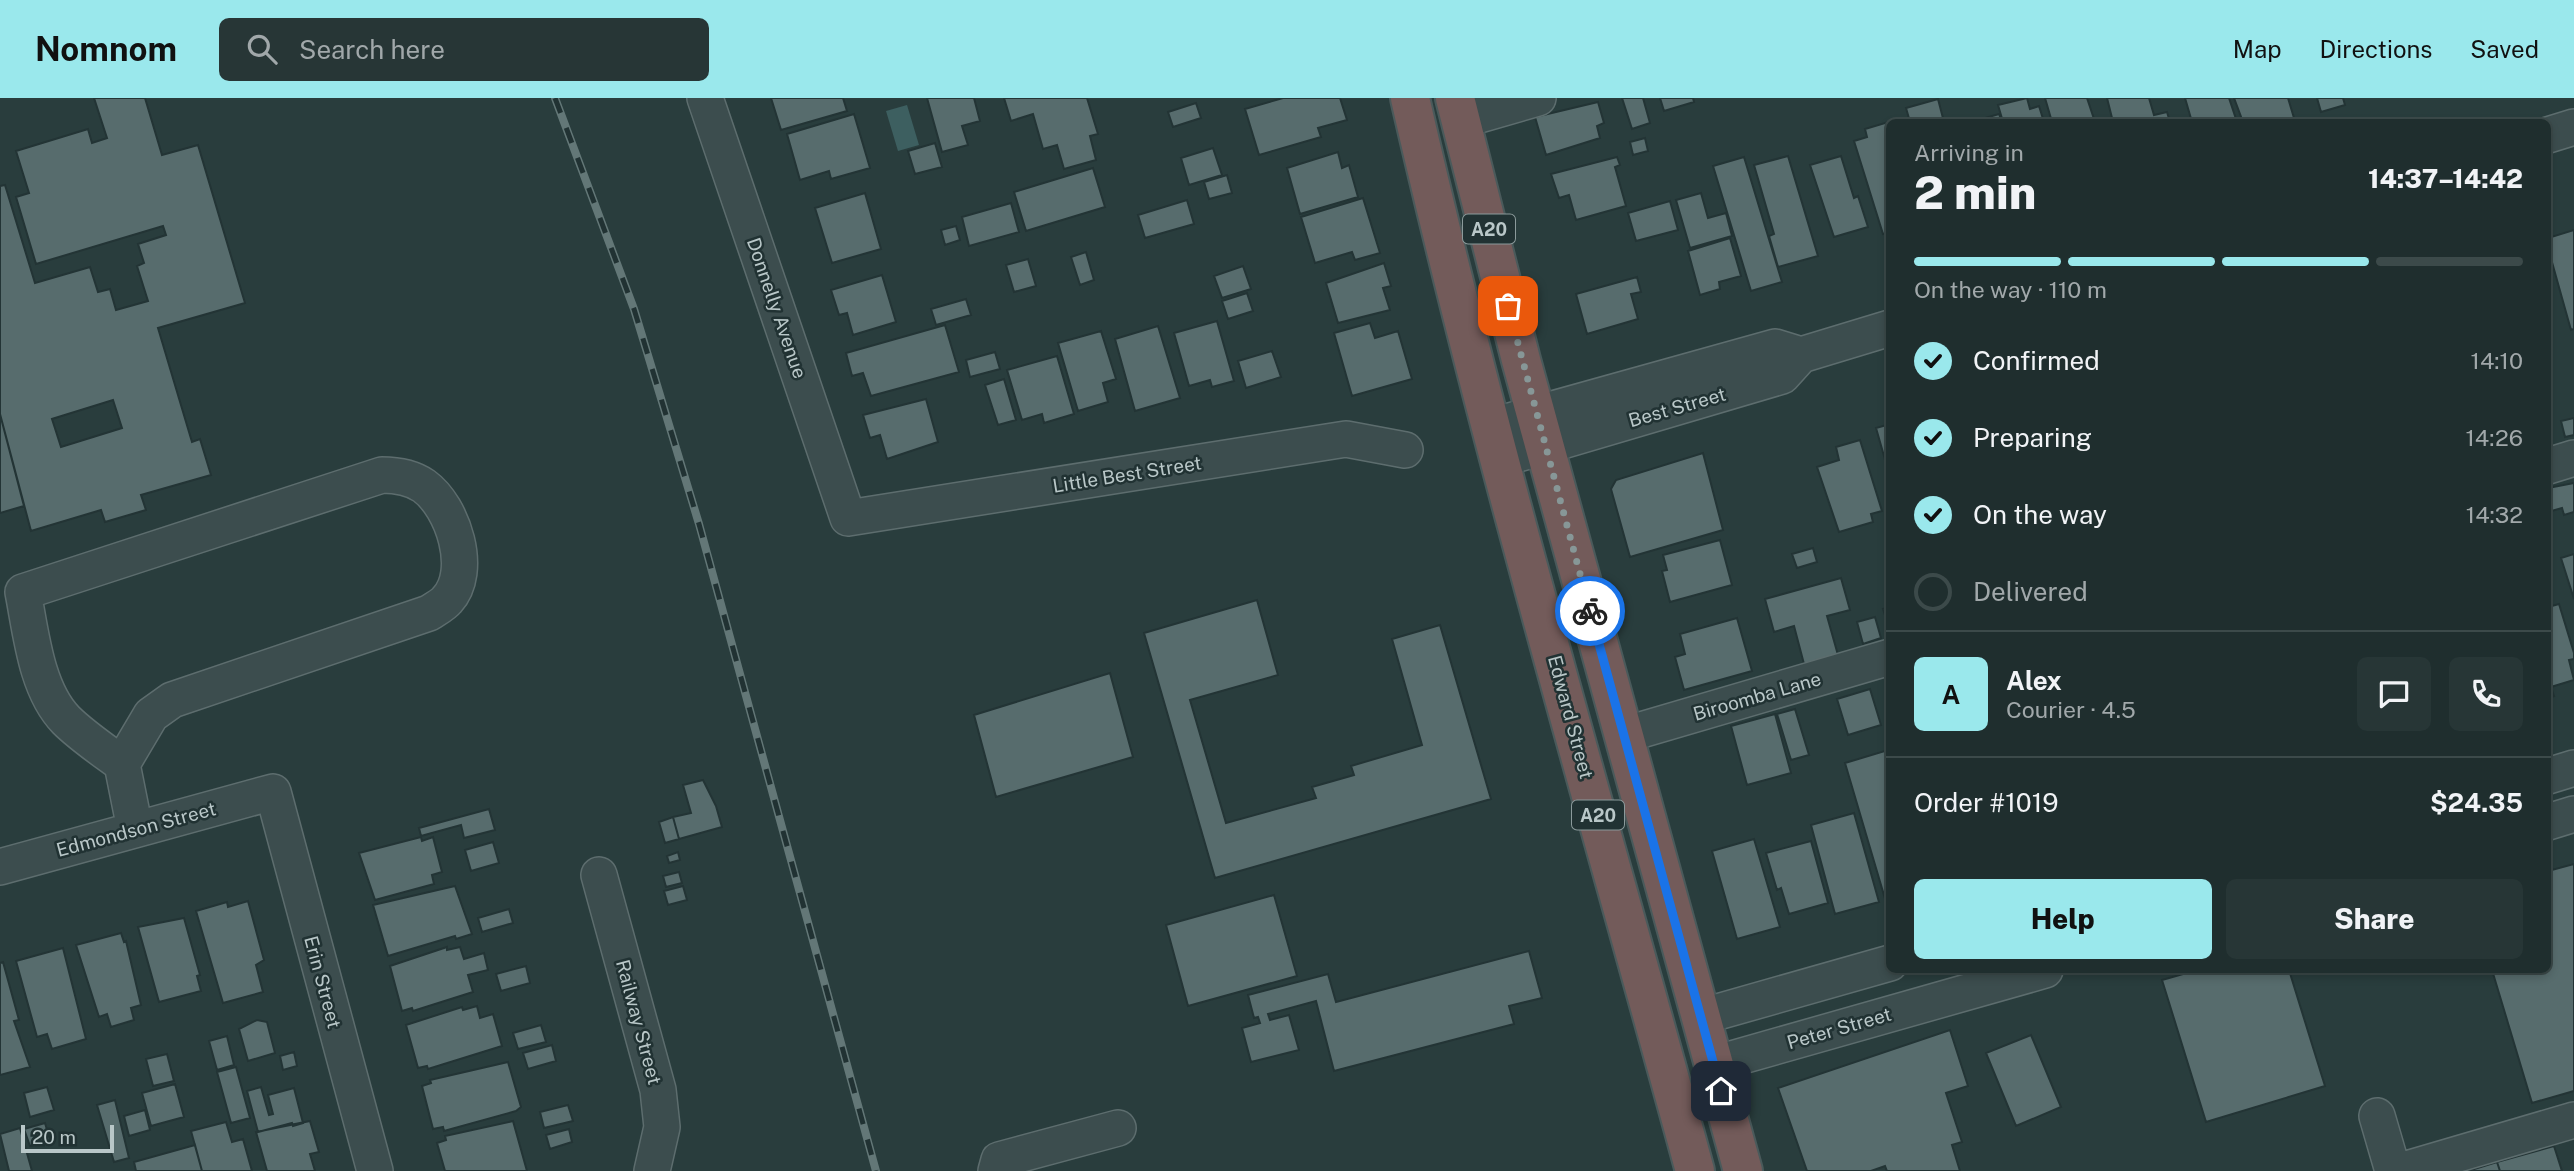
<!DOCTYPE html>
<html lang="en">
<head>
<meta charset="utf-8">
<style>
	:root { --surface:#1f2e2e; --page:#273636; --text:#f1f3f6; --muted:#a1a8aa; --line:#3c4a4a; --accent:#9ae8ec }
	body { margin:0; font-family:"Public Sans",sans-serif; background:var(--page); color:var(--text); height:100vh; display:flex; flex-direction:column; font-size:26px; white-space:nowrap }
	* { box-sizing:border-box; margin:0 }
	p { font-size:23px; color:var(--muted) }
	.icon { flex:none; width:38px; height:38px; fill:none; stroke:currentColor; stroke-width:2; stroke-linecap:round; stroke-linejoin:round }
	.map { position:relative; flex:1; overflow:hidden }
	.panel { position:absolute; left:1886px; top:21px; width:665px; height:854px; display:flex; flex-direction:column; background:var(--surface); border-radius:10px; box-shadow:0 4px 10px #0003,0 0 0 2px var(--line) }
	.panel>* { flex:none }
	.scale { position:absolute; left:21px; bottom:18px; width:93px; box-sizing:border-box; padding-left:7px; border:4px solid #b9c7c8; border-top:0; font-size:19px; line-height:24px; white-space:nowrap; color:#b9c7c8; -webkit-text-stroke:5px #213233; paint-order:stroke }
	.pin { position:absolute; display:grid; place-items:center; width:60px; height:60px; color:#fff; margin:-30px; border-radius:14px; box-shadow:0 4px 10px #0006 }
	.courier { position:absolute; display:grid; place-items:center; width:70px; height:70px; margin:-35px; border:5px solid #1a73e8; border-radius:50%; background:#fff; color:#222; box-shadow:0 2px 9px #0007 }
	.head em { font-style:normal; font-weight:800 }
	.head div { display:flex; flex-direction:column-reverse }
	.head { display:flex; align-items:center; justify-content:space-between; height:119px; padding:0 28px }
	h1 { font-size:46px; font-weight:800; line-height:52px }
	.bar { display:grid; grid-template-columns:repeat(4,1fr); gap:10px 7px; align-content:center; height:84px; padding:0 28px }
	.bar i { height:9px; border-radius:5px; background:var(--line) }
	.bar .current { background:var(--accent) }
	.bar p { grid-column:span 4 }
	.line { display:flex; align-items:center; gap:18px; padding:0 28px; border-top:2px solid var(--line) }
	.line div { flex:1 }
	.round { display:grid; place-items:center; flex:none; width:74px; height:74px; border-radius:10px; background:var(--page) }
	ol { padding:0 28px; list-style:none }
	li { display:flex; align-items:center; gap:21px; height:77px }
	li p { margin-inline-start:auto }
	li .icon { padding:7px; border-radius:50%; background:var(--accent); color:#111; stroke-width:4 }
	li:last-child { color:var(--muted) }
	li i { width:38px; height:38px; border:4px solid var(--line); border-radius:50% }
	.action { display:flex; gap:14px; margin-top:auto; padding:14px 28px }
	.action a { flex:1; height:80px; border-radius:10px; background:var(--accent); color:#111; font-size:28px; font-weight:800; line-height:80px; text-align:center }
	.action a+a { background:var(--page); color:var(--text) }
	header { display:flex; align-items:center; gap:42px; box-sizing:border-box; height:98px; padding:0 35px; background:var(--accent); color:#111 }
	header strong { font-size:33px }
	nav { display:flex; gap:38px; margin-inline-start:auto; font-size:24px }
	.search { width:490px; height:63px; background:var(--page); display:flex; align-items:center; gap:18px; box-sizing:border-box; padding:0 24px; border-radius:10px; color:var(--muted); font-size:26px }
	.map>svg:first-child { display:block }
	.water { fill:#3d5f60 }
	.building { fill:#576c6d; stroke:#233435; stroke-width:2; fill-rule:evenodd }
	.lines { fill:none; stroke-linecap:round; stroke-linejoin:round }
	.minor-casing { stroke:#5d6d6e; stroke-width:38 }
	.highway-casing { stroke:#4a5a5b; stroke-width:42 }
	.minor { stroke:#3c4d4e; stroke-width:35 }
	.highway { stroke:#735b5a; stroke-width:38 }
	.rail-casing { stroke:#637777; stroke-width:8 }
	.rail { stroke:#213233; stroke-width:5; stroke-dasharray:16; stroke-linecap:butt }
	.done { stroke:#879797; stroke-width:7; stroke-dasharray:0 12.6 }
	.route { stroke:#1a73e8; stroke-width:9 }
	.labels { text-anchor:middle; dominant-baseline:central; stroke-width:5; stroke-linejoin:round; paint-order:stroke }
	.shield { fill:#213233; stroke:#8b9a9b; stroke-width:2 }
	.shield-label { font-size:18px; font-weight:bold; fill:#b9c7c8 }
	.street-label { font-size:19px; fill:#b9c7c8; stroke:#213233 }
</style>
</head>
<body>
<header>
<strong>Nomnom</strong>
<div class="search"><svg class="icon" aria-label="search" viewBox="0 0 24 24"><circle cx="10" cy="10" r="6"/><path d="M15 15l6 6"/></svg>Search here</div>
<nav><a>Map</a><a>Directions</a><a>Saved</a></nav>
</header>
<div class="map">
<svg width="2574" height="1073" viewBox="0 0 2574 1073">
	<rect width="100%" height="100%" fill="#293d3d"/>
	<!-- water -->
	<path class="water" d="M907,7L919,47L898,53L886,13Z"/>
	<!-- building -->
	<path class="building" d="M94,0H145L162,57L198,47L245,205L158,230L192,344L200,341L211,377L141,397L146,412L105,424L101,412L31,433L0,316V88L5,87L35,185L90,169L98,194L110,191L116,212L148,203L137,168L144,165L138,146L166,137L163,128L36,166L16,99L29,95L16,53L88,31L92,45L107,40ZM113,302L122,330L61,349L52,321Z
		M771,0H843L847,13L781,32Z
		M927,0H974L980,23L962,28L968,47L942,54Z
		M1004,0H1087L1098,36L1090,38L1096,62L1064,71L1057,47L1043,51L1033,16L1011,23Z
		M1283,0H1340L1347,22L1318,30L1321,39L1259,57L1245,11Z
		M1622,0H1643L1650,25L1632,31Z
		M1660,0H1693L1694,4L1664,13Z
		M2027,0L2030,11L2039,8L2044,24H2003L1998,7Z
		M2045,0H2087L2095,24H2052Z
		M2107,0H2149L2154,17L2167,14L2170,24H2113Z
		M2185,0H2229L2237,24H2192Z
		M2234,0H2288L2294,20L2280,24H2243Z
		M2317,0H2343L2345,7L2321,14Z
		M1938,1L1944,24H1910L1906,10Z
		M1598,4L1604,25L1597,28L1600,40L1546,57L1535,19Z
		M1196,5L1201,20L1173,29L1168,14Z
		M854,16L870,70L831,81L829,73L800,82L787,36Z
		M1999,16L2002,24L1975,23Z
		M1895,22V24H1890V134L1883,136L1854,43L1867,39L1865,31Z
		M1645,40L1648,53L1633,57L1630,44Z
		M935,45L942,69L915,76L908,53Z
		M1213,50L1222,77L1189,87L1181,60Z
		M1338,54L1342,70L1349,67L1358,99L1300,116L1287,70Z
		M1788,58L1818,158L1778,169L1769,138L1774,136L1754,67Z
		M1841,58L1854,100L1858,98L1868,129L1834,139L1810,67Z
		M1617,59L1620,67L1615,69L1626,108L1576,122L1569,97L1559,100L1551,76Z
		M1744,59L1782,184L1751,193L1713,68Z
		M1093,70L1105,109L1026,133L1014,94Z
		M1227,77L1232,95L1209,101L1204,84Z
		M865,95L881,151L832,165L815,110Z
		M1701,95L1708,120L1726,115L1732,138L1690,150L1676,102Z
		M1363,100L1380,155L1355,162L1352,154L1315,165L1301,119Z
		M1187,102L1194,126L1145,140L1138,117Z
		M1670,103L1678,132L1636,143L1628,115Z
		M1011,105L1019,134L969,148L962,119Z
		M956,128L960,142L945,147L941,132Z
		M2574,132V231L2571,232L2548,150V140Z
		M1730,140L1741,178L1719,184L1720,191L1700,197L1688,153Z
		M1086,154L1094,182L1080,187L1071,159Z
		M1028,161L1036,188L1014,194L1006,167Z
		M1384,165L1391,188L1383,190L1390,212L1338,225L1326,185Z
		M1243,168L1251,191L1222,200L1214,178Z
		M882,177L896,224L853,237L847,215L839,217L831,192Z
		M1637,179L1641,194L1631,196L1638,221L1587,236L1576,196Z
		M1247,195L1253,213L1228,221L1222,203Z
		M966,201L971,217L936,227L931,211Z
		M1217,223L1234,283L1212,289L1210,282L1189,288L1174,235Z
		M1370,225L1375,240L1398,233L1412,281L1352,298L1334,235Z
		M945,227L959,274L871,298L863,275L852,278L846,255Z
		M1158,228L1180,300L1135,313L1115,241Z
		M1101,233L1116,281L1103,285L1108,304L1078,313L1058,245Z
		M1272,253L1281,279L1246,290L1238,263Z
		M995,254L1000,271L970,279L966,262Z
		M1057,258L1074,316L1044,325L1042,316L1022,322L1007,272Z
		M1004,281L1016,322L998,327L985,287Z
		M926,301L938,344L887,361L880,337L870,340L863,317Z
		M0,316L24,408L0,415Z
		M2574,320V337L2565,339L2561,323Z
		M1890,326V379L1876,330Z
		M1860,342L1882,413L1871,416L1873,424L1839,434L1817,369L1839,362L1836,349Z
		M1703,355L1723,432L1630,459L1611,391L1616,382Z
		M2574,385V414L2564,417L2562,410L2548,414V390Z
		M1720,442L1732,487L1670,504L1662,473L1667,472L1663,457Z
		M1813,450L1817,464L1797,470L1792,456Z
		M2574,456V501L2561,460Z
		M1841,480L1850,512L1827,518L1838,557L1804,566L1794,528L1774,534L1765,501Z
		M1257,502L1278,577L1190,602L1226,725L1316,700L1312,689L1354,677L1351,668L1422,647L1392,541L1440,527L1491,701L1215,780L1144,535Z
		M2559,506L2574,555V561L2569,562L2574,582L2551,589L2554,598L2548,600V509Z
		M1890,509V532L1883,511Z
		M1875,519L1881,540L1863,546L1857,524Z
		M1737,520L1752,573L1684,592L1675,559L1685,556L1680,536Z
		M1110,575L1133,659L996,699L974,617Z
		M1870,591L1881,627L1848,637L1837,601Z
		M1795,611L1809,657L1791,662L1777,616Z
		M1775,616L1791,675L1747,687L1731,628Z
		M1888,652L1890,803L1886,804L1845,665Z
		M703,682L716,708L722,729L679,741L673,719L691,715L683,687Z
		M489,711L495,732L464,740L461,727L421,738L419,730Z
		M1854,715L1879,804L1835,816L1811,727Z
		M673,719L679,741L665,745L659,724Z
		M421,739L422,743L433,739L442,774L432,777L434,786L375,802L359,755Z
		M1754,741L1780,829L1737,841L1712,753Z
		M1811,743L1828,805L1789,816L1781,790L1777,792L1766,755Z
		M493,744L499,765L471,773L465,752Z
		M678,754L680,762L669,765L667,758Z
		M2574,766V993L2532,1005L2492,872H2548V773Z
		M679,774L682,785L666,789L663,778Z
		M455,788L472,836L456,841L455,838L388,858L373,807Z
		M683,788L687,802L668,807L664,793Z
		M1274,797L1297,878L1188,908L1166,827Z
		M248,803L264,862L256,867L263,894L223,905L196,813L227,804L228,809Z
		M509,811L513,825L482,834L478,820Z
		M184,820L200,877L197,878L201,893L159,904L138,829Z
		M121,835L124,844L126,843L141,907L131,910L134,922L111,929L107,916L99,919L76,847Z
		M447,849V852L460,849L464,861L484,855L488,872L468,877L473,894L413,913L412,910L402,913L390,868Z
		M63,850L86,941L52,951L47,936L37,939L16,863Z
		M1529,853L1542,900L1509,908L1514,926L1334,973L1316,903L1268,916L1270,922L1289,917L1299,952L1251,964L1242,930L1260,925L1258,919L1254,920L1248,897L1328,876L1336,904Z
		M3,864L19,922L14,923L30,969L0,977V865Z
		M526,868L530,885L501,893L496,876Z
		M2197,872H2289L2325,988L2206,1024L2162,882Z
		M477,908L480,920L493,916L502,948L428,971L427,968L418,970L406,927L462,909L463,912Z
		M257,922L267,924L275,955L248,963L239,931Z
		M541,927L546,944L518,951L513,935Z
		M1950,932L1968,988L1946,995L1962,1044L1952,1047L1960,1073H1887L1885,1068L1871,1073H1807L1778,990Z
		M2031,937L2061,1009L2016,1028L1986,955Z
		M227,938L234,967L217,972L209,943Z
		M552,947L556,963L528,971L523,955Z
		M294,954L297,968L283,972L280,958Z
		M167,956L174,983L153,988L146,961Z
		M508,964L521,1009L516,1013L444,1033L443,1029L433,1031L422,988L431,985L430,982Z
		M236,969L250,1020L231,1025L217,974Z
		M175,986L184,1019L151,1028L142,995Z
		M47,989L54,1012L30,1019L24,995Z
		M261,989L269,1017L273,1016L268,997L294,990L303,1025L293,1028L292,1025L258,1034L247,993Z
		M115,1002L129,1060L114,1064L97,1007Z
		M568,1007L573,1023L544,1030L540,1014Z
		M145,1012L150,1032L129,1038L124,1018Z
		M310,1023L319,1054L310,1056L315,1073H267L256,1034Z
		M513,1023L527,1073H445L437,1045L446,1042L445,1038Z
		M226,1024L232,1044L243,1041L252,1073H202L191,1033Z
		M45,1025L50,1042L30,1048L24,1031Z
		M20,1030L32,1073H9L0,1036Z
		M569,1031L572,1044L550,1051L546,1037Z
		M195,1047L202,1073H136L134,1064Z
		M2554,1048L2562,1073H2500L2497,1064Z
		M2497,1064L2500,1073H2468Z"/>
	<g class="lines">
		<!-- minor casing -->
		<g class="minor-casing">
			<path id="minor" d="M705,0L848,420L1346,341L1405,352
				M1462,22L1538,0
				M2548,37L2574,29
				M1492,328L1775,249L1801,257L1890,230
				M1501,361L1782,278L1801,257
				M2548,368L2574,360
				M1624,637L1890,559
				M122,666C103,652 82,638 66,622C36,591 31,535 23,494L382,377C397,377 411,379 424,388C453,409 474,473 447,502C443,507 435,511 429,515L172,602L151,617L122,666L135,731
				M2548,678L2574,670
				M2548,724L2574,716
				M0,769L273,694L375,1073
				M599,777L658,992L662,1029L652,1073
				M1700,919L1890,865
				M1714,966L2045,872
				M2377,1018L2393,1073
				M996,1073L999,1062L1118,1030
				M2400,1073L2574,1022"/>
		</g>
		<!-- highway casing -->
		<g class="highway-casing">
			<path id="highway" d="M1410,0C1492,361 1598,716 1695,1073
				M1455,0L1521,262L1743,1073"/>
		</g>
		<!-- minor -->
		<use href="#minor" class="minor"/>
		<!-- highway -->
		<use href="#highway" class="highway"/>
		<!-- rail casing -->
		<g class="rail-casing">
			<path id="rail" d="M555,0L634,211L699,426L876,1073"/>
		</g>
		<!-- rail -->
		<use href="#rail" class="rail"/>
	</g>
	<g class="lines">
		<!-- done -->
		<path class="done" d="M1508,208L1590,513"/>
		<!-- route -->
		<path class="route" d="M1590,513L1721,993"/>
	</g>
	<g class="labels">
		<!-- shield labels -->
		<g class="shield">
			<rect x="1463" y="116.5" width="52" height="29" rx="5"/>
			<rect x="1572" y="702.5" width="52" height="29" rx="5"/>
		</g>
		<g class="shield-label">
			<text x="1489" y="131">A20</text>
			<text x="1598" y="717">A20</text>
		</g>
		<!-- street labels -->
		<g class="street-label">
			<text transform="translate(777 210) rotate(71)">Donnelly Avenue</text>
			<text transform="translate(1677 309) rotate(-16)">Best Street</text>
			<text transform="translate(1127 376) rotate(-9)">Little Best Street</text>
			<text transform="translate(1757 598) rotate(-16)">Biroomba Lane</text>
			<text transform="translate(1571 619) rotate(75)">Edward Street</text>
			<text transform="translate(136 731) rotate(-15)">Edmondson Street</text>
			<text transform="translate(323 884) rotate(75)">Erin Street</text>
			<text transform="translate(639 924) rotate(75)">Railway Street</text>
			<text transform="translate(1839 930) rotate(-16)">Peter Street</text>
		</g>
	</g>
</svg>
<div class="scale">20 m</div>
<div class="pin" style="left:1508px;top:208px;background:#ea580c"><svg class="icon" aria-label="bag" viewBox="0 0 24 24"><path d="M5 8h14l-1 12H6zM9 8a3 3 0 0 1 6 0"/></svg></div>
<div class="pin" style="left:1721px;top:993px;background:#1f2937"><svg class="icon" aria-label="home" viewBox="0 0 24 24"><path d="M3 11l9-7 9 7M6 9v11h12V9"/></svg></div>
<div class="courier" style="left:1590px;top:513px"><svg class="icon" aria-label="bike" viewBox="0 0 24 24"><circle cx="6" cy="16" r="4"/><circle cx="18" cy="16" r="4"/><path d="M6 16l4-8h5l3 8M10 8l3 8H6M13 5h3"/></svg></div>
<section class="panel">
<div class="head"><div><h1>2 min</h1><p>Arriving in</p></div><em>14:37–14:42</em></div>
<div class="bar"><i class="current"></i><i class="current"></i><i class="current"></i><i></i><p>On the way · 110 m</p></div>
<ol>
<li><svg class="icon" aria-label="check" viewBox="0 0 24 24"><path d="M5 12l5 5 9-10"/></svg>Confirmed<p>14:10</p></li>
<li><svg class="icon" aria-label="check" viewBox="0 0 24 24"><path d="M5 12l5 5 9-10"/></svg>Preparing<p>14:26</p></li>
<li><svg class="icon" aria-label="check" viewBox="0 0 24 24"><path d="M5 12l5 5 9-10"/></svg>On the way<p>14:32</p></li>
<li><i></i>Delivered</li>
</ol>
<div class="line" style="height:126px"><b class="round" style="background:var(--accent);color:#111">A</b><div><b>Alex</b><p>Courier · 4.5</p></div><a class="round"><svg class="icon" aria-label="chat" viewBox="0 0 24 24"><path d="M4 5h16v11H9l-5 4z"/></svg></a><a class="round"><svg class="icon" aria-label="phone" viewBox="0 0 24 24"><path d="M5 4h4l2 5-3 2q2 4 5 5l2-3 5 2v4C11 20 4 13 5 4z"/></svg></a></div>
<div class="line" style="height:91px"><div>Order #1019</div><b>$24.35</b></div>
<div class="action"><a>Help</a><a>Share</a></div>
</section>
</div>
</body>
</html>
